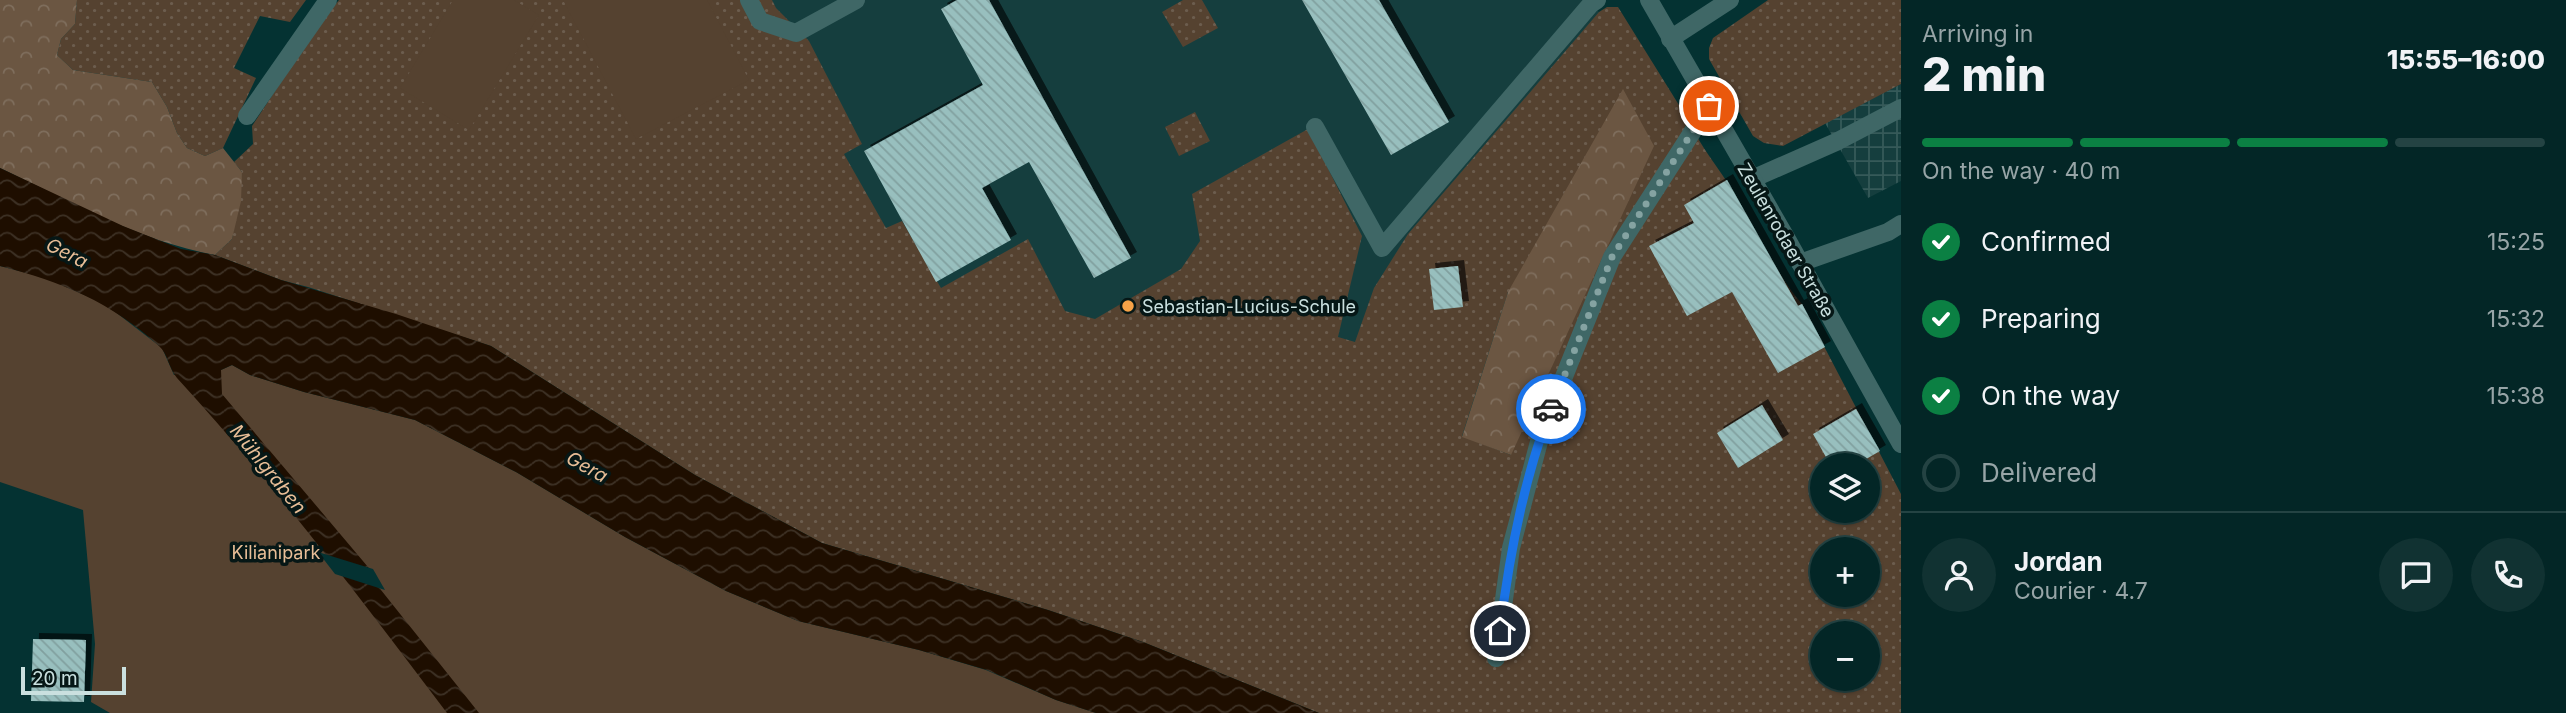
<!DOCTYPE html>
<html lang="en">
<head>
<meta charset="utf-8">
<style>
	:root { --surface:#032626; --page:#113232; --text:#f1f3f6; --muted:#97a5a7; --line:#244343; --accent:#0b8043 }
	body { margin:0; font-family:Inter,sans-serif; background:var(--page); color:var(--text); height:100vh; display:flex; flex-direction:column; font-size:26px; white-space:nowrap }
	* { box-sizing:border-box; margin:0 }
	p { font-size:23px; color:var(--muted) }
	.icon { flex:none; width:38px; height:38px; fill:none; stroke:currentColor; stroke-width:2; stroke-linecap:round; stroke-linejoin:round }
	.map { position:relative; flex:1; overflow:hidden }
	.panel { display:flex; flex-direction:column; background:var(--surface); width:665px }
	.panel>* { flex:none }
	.buttons { position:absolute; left:1810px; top:453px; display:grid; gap:14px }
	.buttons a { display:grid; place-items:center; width:70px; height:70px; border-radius:50%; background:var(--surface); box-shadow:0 2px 5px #0004,0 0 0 2px var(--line); font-size:35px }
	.scale { position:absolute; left:21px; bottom:18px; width:105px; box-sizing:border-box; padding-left:7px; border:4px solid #cae0df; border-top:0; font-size:19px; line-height:24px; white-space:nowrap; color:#cae0df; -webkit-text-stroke:5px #061716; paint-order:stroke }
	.pin { position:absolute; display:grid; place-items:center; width:60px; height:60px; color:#fff; margin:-30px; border:4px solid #fff; border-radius:50%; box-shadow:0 2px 7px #0007 }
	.courier { position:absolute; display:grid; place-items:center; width:70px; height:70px; margin:-35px; border:5px solid #1a73e8; border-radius:50%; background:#fff; color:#222; box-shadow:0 2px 9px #0007 }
	.overview em { font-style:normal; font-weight:800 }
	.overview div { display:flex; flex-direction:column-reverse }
	.overview { display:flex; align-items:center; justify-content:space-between; height:119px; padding:0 21px }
	h1 { font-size:46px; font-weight:800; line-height:52px }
	.bar { display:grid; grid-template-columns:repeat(4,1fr); gap:10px 7px; align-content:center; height:84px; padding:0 21px }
	.bar i { height:9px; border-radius:5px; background:var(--line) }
	.bar .active { background:var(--accent) }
	.bar p { grid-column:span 4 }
	.line { display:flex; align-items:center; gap:18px; padding:0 21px; border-top:2px solid var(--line) }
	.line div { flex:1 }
	.round { display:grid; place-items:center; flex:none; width:74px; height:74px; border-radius:37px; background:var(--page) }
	ol { padding:0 21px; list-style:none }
	li { display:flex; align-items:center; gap:21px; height:77px }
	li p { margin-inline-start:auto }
	li .icon { padding:7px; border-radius:50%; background:var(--accent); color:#fff; stroke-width:4 }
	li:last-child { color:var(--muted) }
	li i { width:38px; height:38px; border:4px solid var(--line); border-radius:50% }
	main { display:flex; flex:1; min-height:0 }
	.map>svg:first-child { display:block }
	.built { fill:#153e3e }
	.industrial { fill:url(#industrial-grid) }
	.grass { fill:url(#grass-dots); fill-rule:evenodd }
	.forest { fill:url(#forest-crowns) }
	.park { fill:#554230 }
	.water { fill:url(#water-waves) }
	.pier { fill:#043232 }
	.building { fill:url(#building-back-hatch); filter:url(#shadow) }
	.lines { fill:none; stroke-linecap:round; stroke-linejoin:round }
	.service { stroke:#3f6766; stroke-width:18 }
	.minor { stroke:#3f6766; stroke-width:18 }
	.done { stroke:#85a3a2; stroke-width:7; stroke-dasharray:0 12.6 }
	.route { stroke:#1a73e8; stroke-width:9 }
	.poi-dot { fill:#f6a247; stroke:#061716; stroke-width:2.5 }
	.labels { text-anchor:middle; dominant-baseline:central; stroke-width:7; stroke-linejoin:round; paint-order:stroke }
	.street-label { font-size:18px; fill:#cae0df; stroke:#061716 }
	.poi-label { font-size:18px; fill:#cae0df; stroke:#061716; text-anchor:start }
	.park-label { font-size:18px; fill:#e8be97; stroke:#061716 }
	.water-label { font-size:19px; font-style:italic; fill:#e8be97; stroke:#061716 }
</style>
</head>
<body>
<main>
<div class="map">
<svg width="1901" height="713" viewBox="0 0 1901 713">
	<defs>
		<pattern id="industrial-grid" width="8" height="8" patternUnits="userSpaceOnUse" patternTransform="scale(1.75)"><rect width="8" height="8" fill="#153e3e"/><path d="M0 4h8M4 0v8" fill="none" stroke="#365a59"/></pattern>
		<pattern id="grass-dots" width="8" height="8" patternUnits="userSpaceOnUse" patternTransform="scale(1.75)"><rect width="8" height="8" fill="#554230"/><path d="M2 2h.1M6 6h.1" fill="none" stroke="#6c5d4e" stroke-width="1.8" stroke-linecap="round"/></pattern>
		<pattern id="forest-crowns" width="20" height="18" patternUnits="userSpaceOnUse" patternTransform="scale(1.75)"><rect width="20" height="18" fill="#6b5642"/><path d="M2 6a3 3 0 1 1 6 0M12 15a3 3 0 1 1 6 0" fill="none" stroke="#7f6e5d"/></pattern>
		<pattern id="water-waves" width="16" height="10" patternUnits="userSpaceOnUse" patternTransform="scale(1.75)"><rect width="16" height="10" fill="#1e0e00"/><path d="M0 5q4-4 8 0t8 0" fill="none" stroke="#3d3125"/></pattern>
		<pattern id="building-back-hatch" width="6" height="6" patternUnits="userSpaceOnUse" patternTransform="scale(1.75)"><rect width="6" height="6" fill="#98bfbe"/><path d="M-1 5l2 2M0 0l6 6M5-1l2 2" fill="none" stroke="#81a09f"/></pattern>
		<filter id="shadow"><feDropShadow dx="6" dy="-6" stdDeviation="0" flood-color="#0009"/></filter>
	</defs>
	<rect width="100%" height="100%" fill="#043232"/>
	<!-- built -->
	<path class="built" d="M350,0H1587L1599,12H1614L1430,586Z"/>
	<!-- industrial -->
	<path class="industrial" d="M1901,84V181L1868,198L1825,123Z"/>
	<!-- grass -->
	<path class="grass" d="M77,0H306L290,22L260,16L234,68L256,78L223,148L205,156L187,148L177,133L167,107L152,82L73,70L57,55L61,39L75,24Z
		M339,0H772L776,8L809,41L862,144L844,154L886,228L902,221L941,288L1028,239L1065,311L1095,319L1181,269L1200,241L1192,194L1308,129L1362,236L1338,337L1355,342L1374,288L1408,234L1599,12L1607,7H1618L1692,126C1701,147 1715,163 1727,182C1753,222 1771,267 1802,304L1901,494V713H1319L1143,642L1048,610L822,543L695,475L491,346L308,287L281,280L215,255L232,239L242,172L234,162L253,144L252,126L319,24ZM1508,292L1511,454V455L1462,436ZM1822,466H1867V511H1822ZM1822,550H1867V595H1822ZM1822,634H1867V679H1822Z
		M1183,0H1202L1218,28L1183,47L1162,12Z
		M1768,0H1901V84L1783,146L1764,143L1753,136L1709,59V48L1713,38Z
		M1195,112L1210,141L1179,156L1165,127Z"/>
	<!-- forest -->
	<path class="forest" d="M0,0H77L75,24L61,39L57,55L73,70L152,82L167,107L177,133L187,148L205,156L223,148L242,172L241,201L232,239L215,255C139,241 70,201 0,168Z
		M1623,89L1654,146L1511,455L1462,437L1508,292Z"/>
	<!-- park -->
	<path class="park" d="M453,0H514L539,15L469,130L400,88Z
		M563,0H707L749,80L636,139Z
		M0,266L46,278L105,304L162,348L174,375L221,370L232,365L250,375L304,392L415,420L516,472L625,537L726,591L798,621L919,650L986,670L1056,700L1096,713H110L91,702L95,644L83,510L0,482Z"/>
	<!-- water -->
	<path class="water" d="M0,168L123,226L181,249L215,255L281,280L396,314L491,346L695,475L822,543L1048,610L1143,642L1319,713H1096L1056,700L987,670L919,650L798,621L726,591L625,537L516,472L415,420L304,392L250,375L232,365L221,370L222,394L368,567L381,590L479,713H447C361,599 274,484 177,378C169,369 168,354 159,346C111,302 62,282 0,266Z"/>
	<!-- pier -->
	<path class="pier" d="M318,552L373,569L385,590L335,574Z"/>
	<!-- building -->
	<path class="building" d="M957,0H989L1131,258L1094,278L1029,162L982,188L1011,240L936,282L864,151L983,85L941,9Z
		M1302,0H1379L1449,122L1391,155Z
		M1727,180L1798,306L1802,304L1825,347L1778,373L1732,292L1687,316L1649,246L1694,223L1684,205Z
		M1458,266L1463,307L1434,310L1429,269Z
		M1762,405L1783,440L1738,468L1717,433Z
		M1856,409L1880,451L1854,466H1831L1813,434Z
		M33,639L86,640L84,702L31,701Z"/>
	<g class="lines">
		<!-- service -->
		<path class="service" d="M749,0L760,21L796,33L856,0
			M1315,127L1382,248L1591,4L1597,0
			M1752,179L1836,142L1901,108
			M1800,263L1888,232L1901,224
			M1496,658L1511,548L1541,434L1612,257L1709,106"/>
		<!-- minor -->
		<path class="minor" d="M1649,0L1788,241L1901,444
			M1670,39L1730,0
			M247,116L328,0"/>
	</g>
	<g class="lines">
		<!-- done -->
		<path class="done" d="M1551,409L1612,257L1709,106"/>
		<!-- route -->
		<path class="route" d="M1500,631C1509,556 1523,480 1551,409"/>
	</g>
	<!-- markers -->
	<circle class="poi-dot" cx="1128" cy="306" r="7"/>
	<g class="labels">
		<!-- street labels -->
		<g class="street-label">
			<text transform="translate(1786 240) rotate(60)">Zeulenrodaer Straße</text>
		</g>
		<!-- poi labels -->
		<g class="poi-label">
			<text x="1142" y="306">Sebastian-Lucius-Schule</text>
		</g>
		<!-- park labels -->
		<g class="park-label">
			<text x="276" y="552">Kilianipark</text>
		</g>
		<!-- water labels -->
		<g class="water-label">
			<text transform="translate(67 253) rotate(27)">Gera</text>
			<text transform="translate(587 467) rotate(29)">Gera</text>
			<text transform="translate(268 469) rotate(51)">Mühlgraben</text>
		</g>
	</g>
</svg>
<div class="buttons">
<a><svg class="icon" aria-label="layers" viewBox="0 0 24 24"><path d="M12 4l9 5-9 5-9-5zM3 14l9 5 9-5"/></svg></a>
<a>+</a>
<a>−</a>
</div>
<div class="scale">20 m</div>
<div class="pin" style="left:1709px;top:106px;background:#ea580c"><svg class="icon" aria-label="bag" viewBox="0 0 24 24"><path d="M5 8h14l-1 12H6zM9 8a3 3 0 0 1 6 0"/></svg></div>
<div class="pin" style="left:1500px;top:631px;background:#1f2937"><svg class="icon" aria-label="home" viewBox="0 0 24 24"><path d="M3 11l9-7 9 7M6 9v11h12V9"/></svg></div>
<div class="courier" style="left:1551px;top:409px"><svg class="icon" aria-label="car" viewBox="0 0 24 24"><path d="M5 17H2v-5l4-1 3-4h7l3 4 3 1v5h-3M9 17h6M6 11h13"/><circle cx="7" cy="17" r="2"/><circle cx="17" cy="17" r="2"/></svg></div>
</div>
<section class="panel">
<div class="overview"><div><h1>2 min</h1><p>Arriving in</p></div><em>15:55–16:00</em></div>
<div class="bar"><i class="active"></i><i class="active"></i><i class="active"></i><i></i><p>On the way · 40 m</p></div>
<ol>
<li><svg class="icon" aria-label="check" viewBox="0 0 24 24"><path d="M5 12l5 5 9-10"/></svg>Confirmed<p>15:25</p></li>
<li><svg class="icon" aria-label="check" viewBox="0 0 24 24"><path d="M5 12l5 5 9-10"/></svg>Preparing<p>15:32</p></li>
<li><svg class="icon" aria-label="check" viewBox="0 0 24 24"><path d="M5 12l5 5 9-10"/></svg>On the way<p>15:38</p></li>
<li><i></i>Delivered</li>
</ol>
<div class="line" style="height:126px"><a class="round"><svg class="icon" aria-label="person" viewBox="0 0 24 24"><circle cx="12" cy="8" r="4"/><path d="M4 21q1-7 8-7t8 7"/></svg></a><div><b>Jordan</b><p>Courier · 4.7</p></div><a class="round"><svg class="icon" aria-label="chat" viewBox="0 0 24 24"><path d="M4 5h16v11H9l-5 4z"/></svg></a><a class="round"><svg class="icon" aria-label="phone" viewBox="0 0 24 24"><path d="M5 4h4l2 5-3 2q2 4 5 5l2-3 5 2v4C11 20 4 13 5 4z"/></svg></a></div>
</section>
</main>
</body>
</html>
